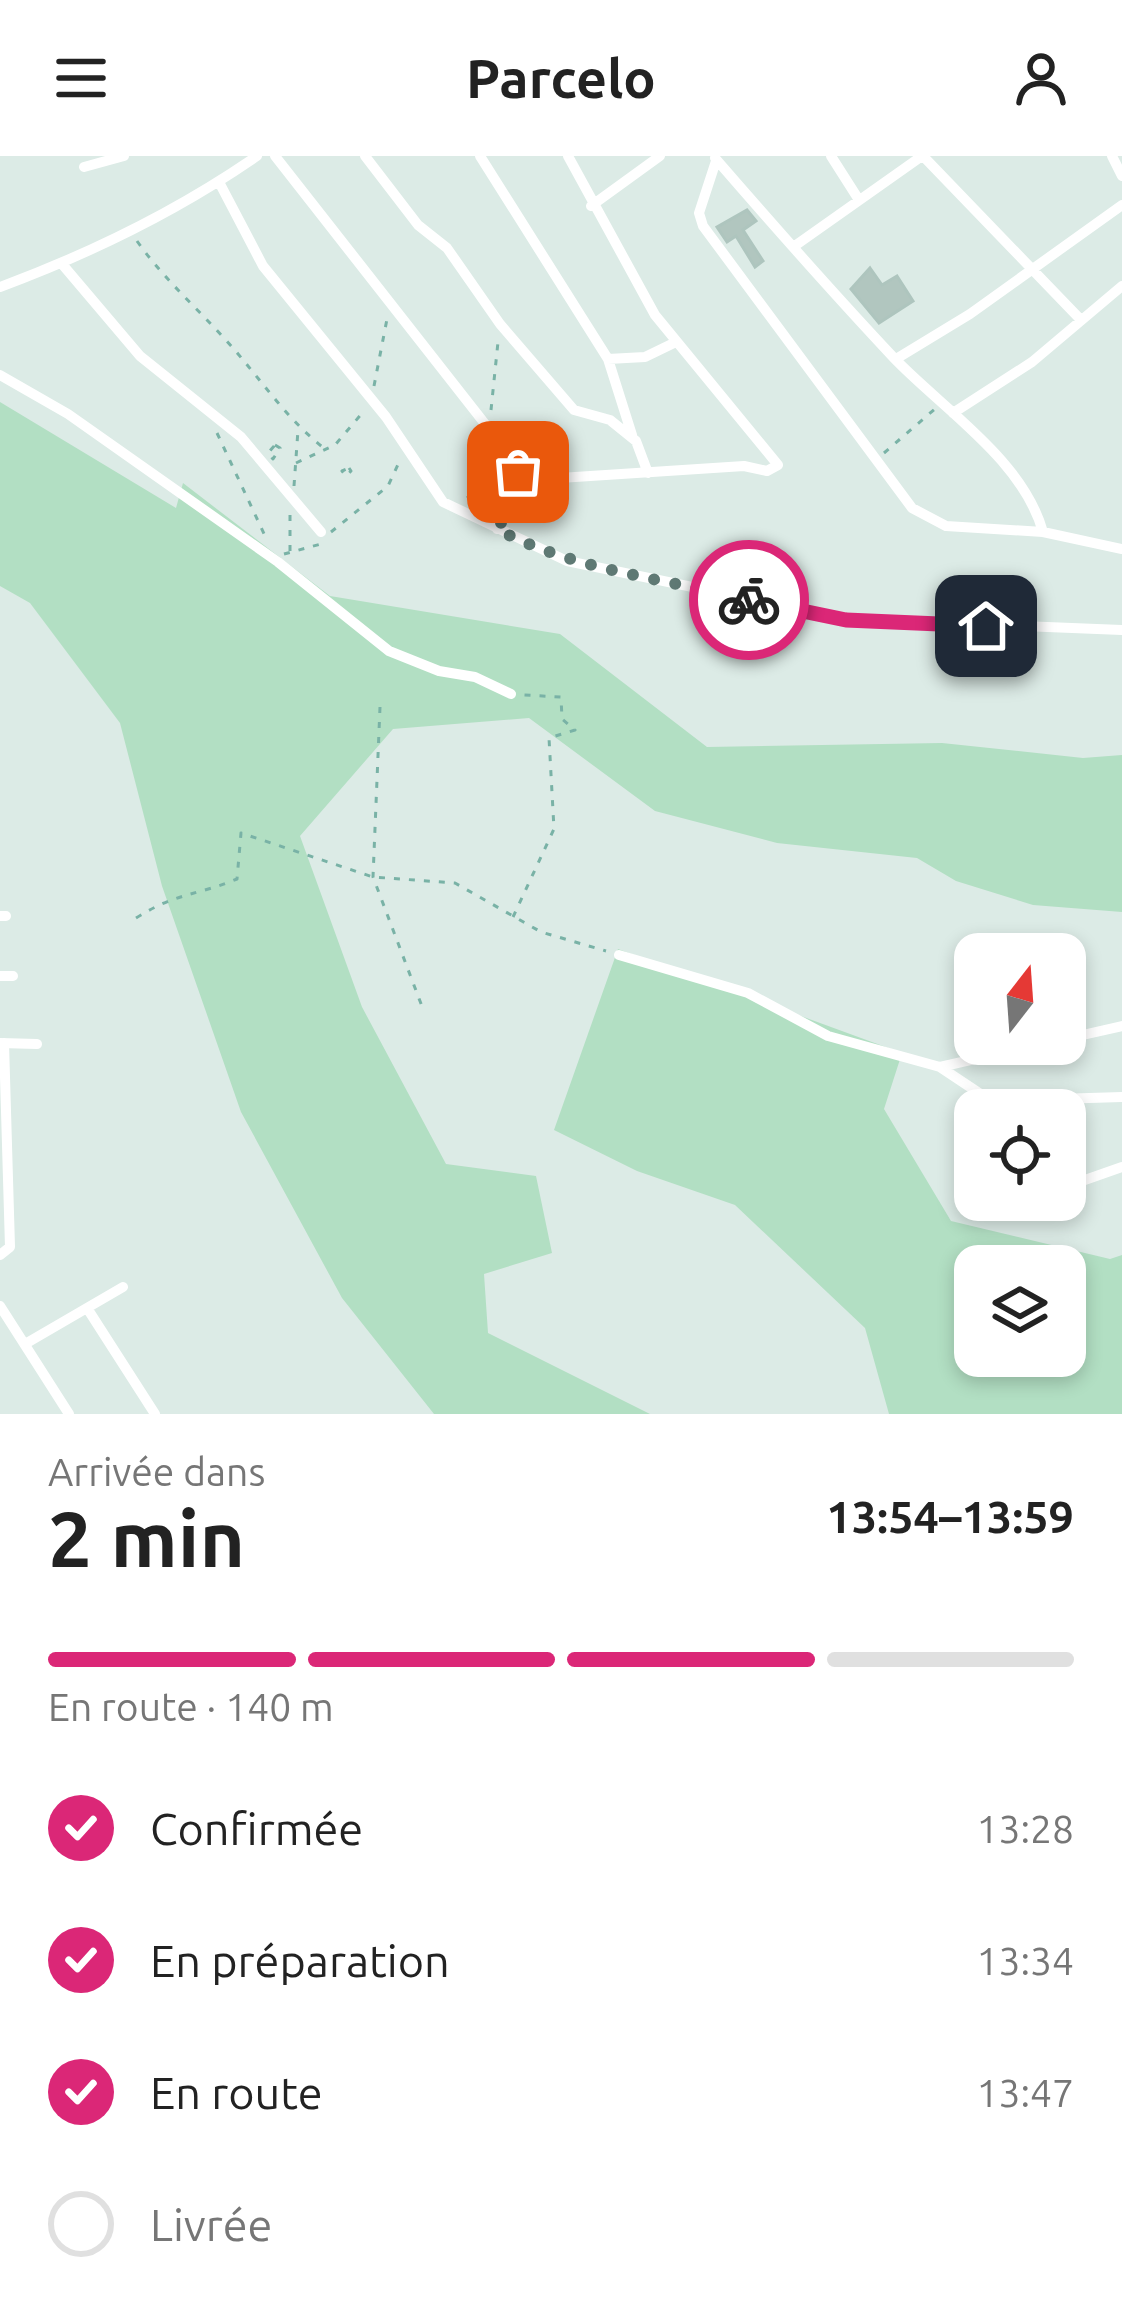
<!DOCTYPE html>
<html lang="fr">
<head>
<meta charset="utf-8">
<style>
	:root { --surface:#fff; --page:#f2f2f2; --text:#222; --muted:#767676; --line:#e0e0e0; --accent:#db2777 }
	body { margin:0; font-family:Ubuntu,sans-serif; background:var(--page); color:var(--text); height:100vh; display:flex; flex-direction:column; font-size:45px; white-space:nowrap }
	* { box-sizing:border-box; margin:0 }
	p { font-size:39px; color:var(--muted) }
	.icon { flex:none; width:66px; height:66px; fill:none; stroke:currentColor; stroke-width:2; stroke-linecap:round; stroke-linejoin:round }
	.map { position:relative; height:1258px; overflow:hidden }
	.panel { display:flex; flex-direction:column; background:var(--surface); flex:1 }
	.panel>* { flex:none }
	.needle { width:78px; rotate:17deg }
	.fabs { position:absolute; left:954px; top:777px; display:grid; gap:24px }
	.fabs a { display:grid; place-items:center; width:132px; height:132px; border-radius:24px; background:var(--surface); box-shadow:0 6px 18px #0003; font-size:60px }
	.pin { position:absolute; display:grid; place-items:center; width:102px; height:102px; color:#fff; margin:-51px; border-radius:24px; box-shadow:0 6px 18px #0006 }
	.courier { position:absolute; display:grid; place-items:center; width:120px; height:120px; margin:-60px; border:9px solid #db2777; border-radius:50%; background:#fff; color:#222; box-shadow:0 3px 15px #0007 }
	.summary em { font-style:normal; font-weight:700 }
	.summary div { display:flex; flex-direction:column-reverse }
	.summary { display:flex; align-items:center; justify-content:space-between; height:204px; padding:0 48px }
	h1 { font-size:78px; font-weight:700; line-height:90px }
	.bar { display:grid; grid-template-columns:repeat(4,1fr); gap:18px 12px; align-content:center; height:144px; padding:0 48px }
	.bar i { height:15px; border-radius:9px; background:var(--line) }
	.bar .selected { background:var(--accent) }
	.bar p { grid-column:span 4 }
	ol { padding:0 48px; list-style:none }
	li { display:flex; align-items:center; gap:36px; height:132px }
	li p { margin-inline-start:auto }
	li .icon { padding:12px; border-radius:50%; background:var(--accent); color:#fff; stroke-width:4 }
	li:last-child { color:var(--muted) }
	li i { width:66px; height:66px; border:6px solid var(--line); border-radius:50% }
	header { display:flex; justify-content:space-between; align-items:center; height:156px; padding:0 48px; background:var(--surface); font-size:54px; font-weight:700 }
	.map>svg:first-child { display:block }
	.green { fill:#b2dfc3; fill-rule:evenodd }
	.building { fill:#b1c6bf; stroke:#aec5be; stroke-width:3 }
	.lines { fill:none; stroke-linecap:round; stroke-linejoin:round }
	.path { stroke:#79b2a6; stroke-width:3; stroke-dasharray:6 9; stroke-linecap:butt }
	.street { stroke:#fff; stroke-width:10 }
	.done { stroke:#5f7974; stroke-width:12; stroke-dasharray:0 21.6 }
	.route { stroke:#db2777; stroke-width:15 }
</style>
</head>
<body>
<header><svg class="icon" aria-label="menu" viewBox="0 0 24 24"><path d="M4 6h16M4 12h16M4 18h16"/></svg>Parcelo<svg class="icon" aria-label="person" viewBox="0 0 24 24"><circle cx="12" cy="8" r="4"/><path d="M4 21q1-7 8-7t8 7"/></svg></header>
<div class="map">
<svg width="1122" height="1258" viewBox="0 0 1122 1258">
	<rect width="100%" height="100%" fill="#dcebe6"/>
	<!-- green -->
	<path class="green" d="M0,246L176,352L183,327L330,440L560,478L707,591L942,587L1083,602L1122,599V756L1033,749L956,725L917,702L777,687L655,655L529,562L393,573L300,680L362,851L446,1008L536,1020L552,1097L484,1118L488,1177L650,1258H434L342,1142L241,956L162,730L120,567L30,447L0,430Z
		M618,793L902,897L884,953L951,1065L1110,1103L1122,1099V1258H889L865,1172L735,1049L637,1015L554,974ZM975,1110H1065V1200H975Z"/>
	<!-- building -->
	<path class="building" d="M747,54L756,65L743,74L763,105L755,111L736,80L727,86L717,71Z
		M870,112L882,129L897,120L913,145L879,167L851,133Z"/>
	<g class="lines">
		<!-- path -->
		<path class="path" d="M137,85C163,122 194,149 224,182C259,220 284,261 325,293
			M374,230L387,163
			M491,254L498,186
			M217,277L266,382
			M275,289L280,292L273,303L268,297Z
			M884,297L936,252
			M296,307L335,289L364,255
			M349,312L351,315L346,320L342,315Z
			M294,330L298,274
			M467,342L481,332L487,287
			M331,376L388,330L401,302
			M290,395V357
			M284,398L321,388
			M380,551L373,721L423,853
			M513,761L554,673L549,582L575,574L562,563L561,541L524,539
			M136,762C177,736 196,740 237,723L241,677L373,721L455,727L541,776L606,795"/>
		<!-- street -->
		<path class="street" d="M275,0L529,324L744,310L767,315L778,309L655,159L568,0
			M365,0L418,69L447,92L500,168L574,254L610,264L636,285L648,317
			M480,0L608,203L645,201L676,186
			M831,0L859,44
			M923,0L1081,164
			M1112,0L1122,20
			M715,2C773,69 833,137 894,202C944,254 1023,304 1043,376
			M716,5L699,57L703,70L912,352L946,370L1043,376L1122,393
			M84,11L124,0
			M219,26L263,110L386,261L443,346L567,405L846,463L1122,474
			M591,50L660,0
			M796,89L922,0
			M62,108L140,200L241,281L321,376
			M0,131C89,98 179,54 257,0
			M608,203L632,279
			M896,203L970,158L1122,49
			M0,219L68,258L278,406L389,495L439,515L475,521L511,538
			M953,257L1032,206L1122,130
			M497,373L529,324
			M0,760H6
			M619,799L748,837L828,880L940,911L991,945L1122,941
			M0,820H13
			M1065,883L1122,870
			M0,887L37,888
			M940,911L1041,888
			M1065,1031L1122,1011
			M0,1099L10,1091L4,887
			M0,1150L69,1258
			M87,1152L155,1258
			M25,1188L123,1131"/>
	</g>
	<g class="lines">
		<!-- done -->
		<path class="done" d="M518,316L529,324L497,373C573,414 666,423 749,444"/>
		<!-- route -->
		<path class="route" d="M749,444L846,464L986,470"/>
	</g>
</svg>
<div class="fabs">
<a><svg class="needle" viewBox="-14 -14 28 28"><path d="M0-13l5 13h-10z" fill="#e53935"/><path d="M0 13l5-13h-10z" fill="#767676"/></svg></a>
<a><svg class="icon" aria-label="locate" viewBox="0 0 24 24"><circle cx="12" cy="12" r="6"/><path d="M12 2v4M12 18v4M2 12h4M18 12h4"/></svg></a>
<a><svg class="icon" aria-label="layers" viewBox="0 0 24 24"><path d="M12 4l9 5-9 5-9-5zM3 14l9 5 9-5"/></svg></a>
</div>
<div class="pin" style="left:518px;top:316px;background:#ea580c"><svg class="icon" aria-label="bag" viewBox="0 0 24 24"><path d="M5 8h14l-1 12H6zM9 8a3 3 0 0 1 6 0"/></svg></div>
<div class="pin" style="left:986px;top:470px;background:#1f2937"><svg class="icon" aria-label="home" viewBox="0 0 24 24"><path d="M3 11l9-7 9 7M6 9v11h12V9"/></svg></div>
<div class="courier" style="left:749px;top:444px"><svg class="icon" aria-label="bike" viewBox="0 0 24 24"><circle cx="6" cy="16" r="4"/><circle cx="18" cy="16" r="4"/><path d="M6 16l4-8h5l3 8M10 8l3 8H6M13 5h3"/></svg></div>
</div>
<section class="panel">
<div class="summary"><div><h1>2 min</h1><p>Arrivée dans</p></div><em>13:54–13:59</em></div>
<div class="bar"><i class="selected"></i><i class="selected"></i><i class="selected"></i><i></i><p>En route · 140 m</p></div>
<ol>
<li><svg class="icon" aria-label="check" viewBox="0 0 24 24"><path d="M5 12l5 5 9-10"/></svg>Confirmée<p>13:28</p></li>
<li><svg class="icon" aria-label="check" viewBox="0 0 24 24"><path d="M5 12l5 5 9-10"/></svg>En préparation<p>13:34</p></li>
<li><svg class="icon" aria-label="check" viewBox="0 0 24 24"><path d="M5 12l5 5 9-10"/></svg>En route<p>13:47</p></li>
<li><i></i>Livrée</li>
</ol>
</section>
</body>
</html>
